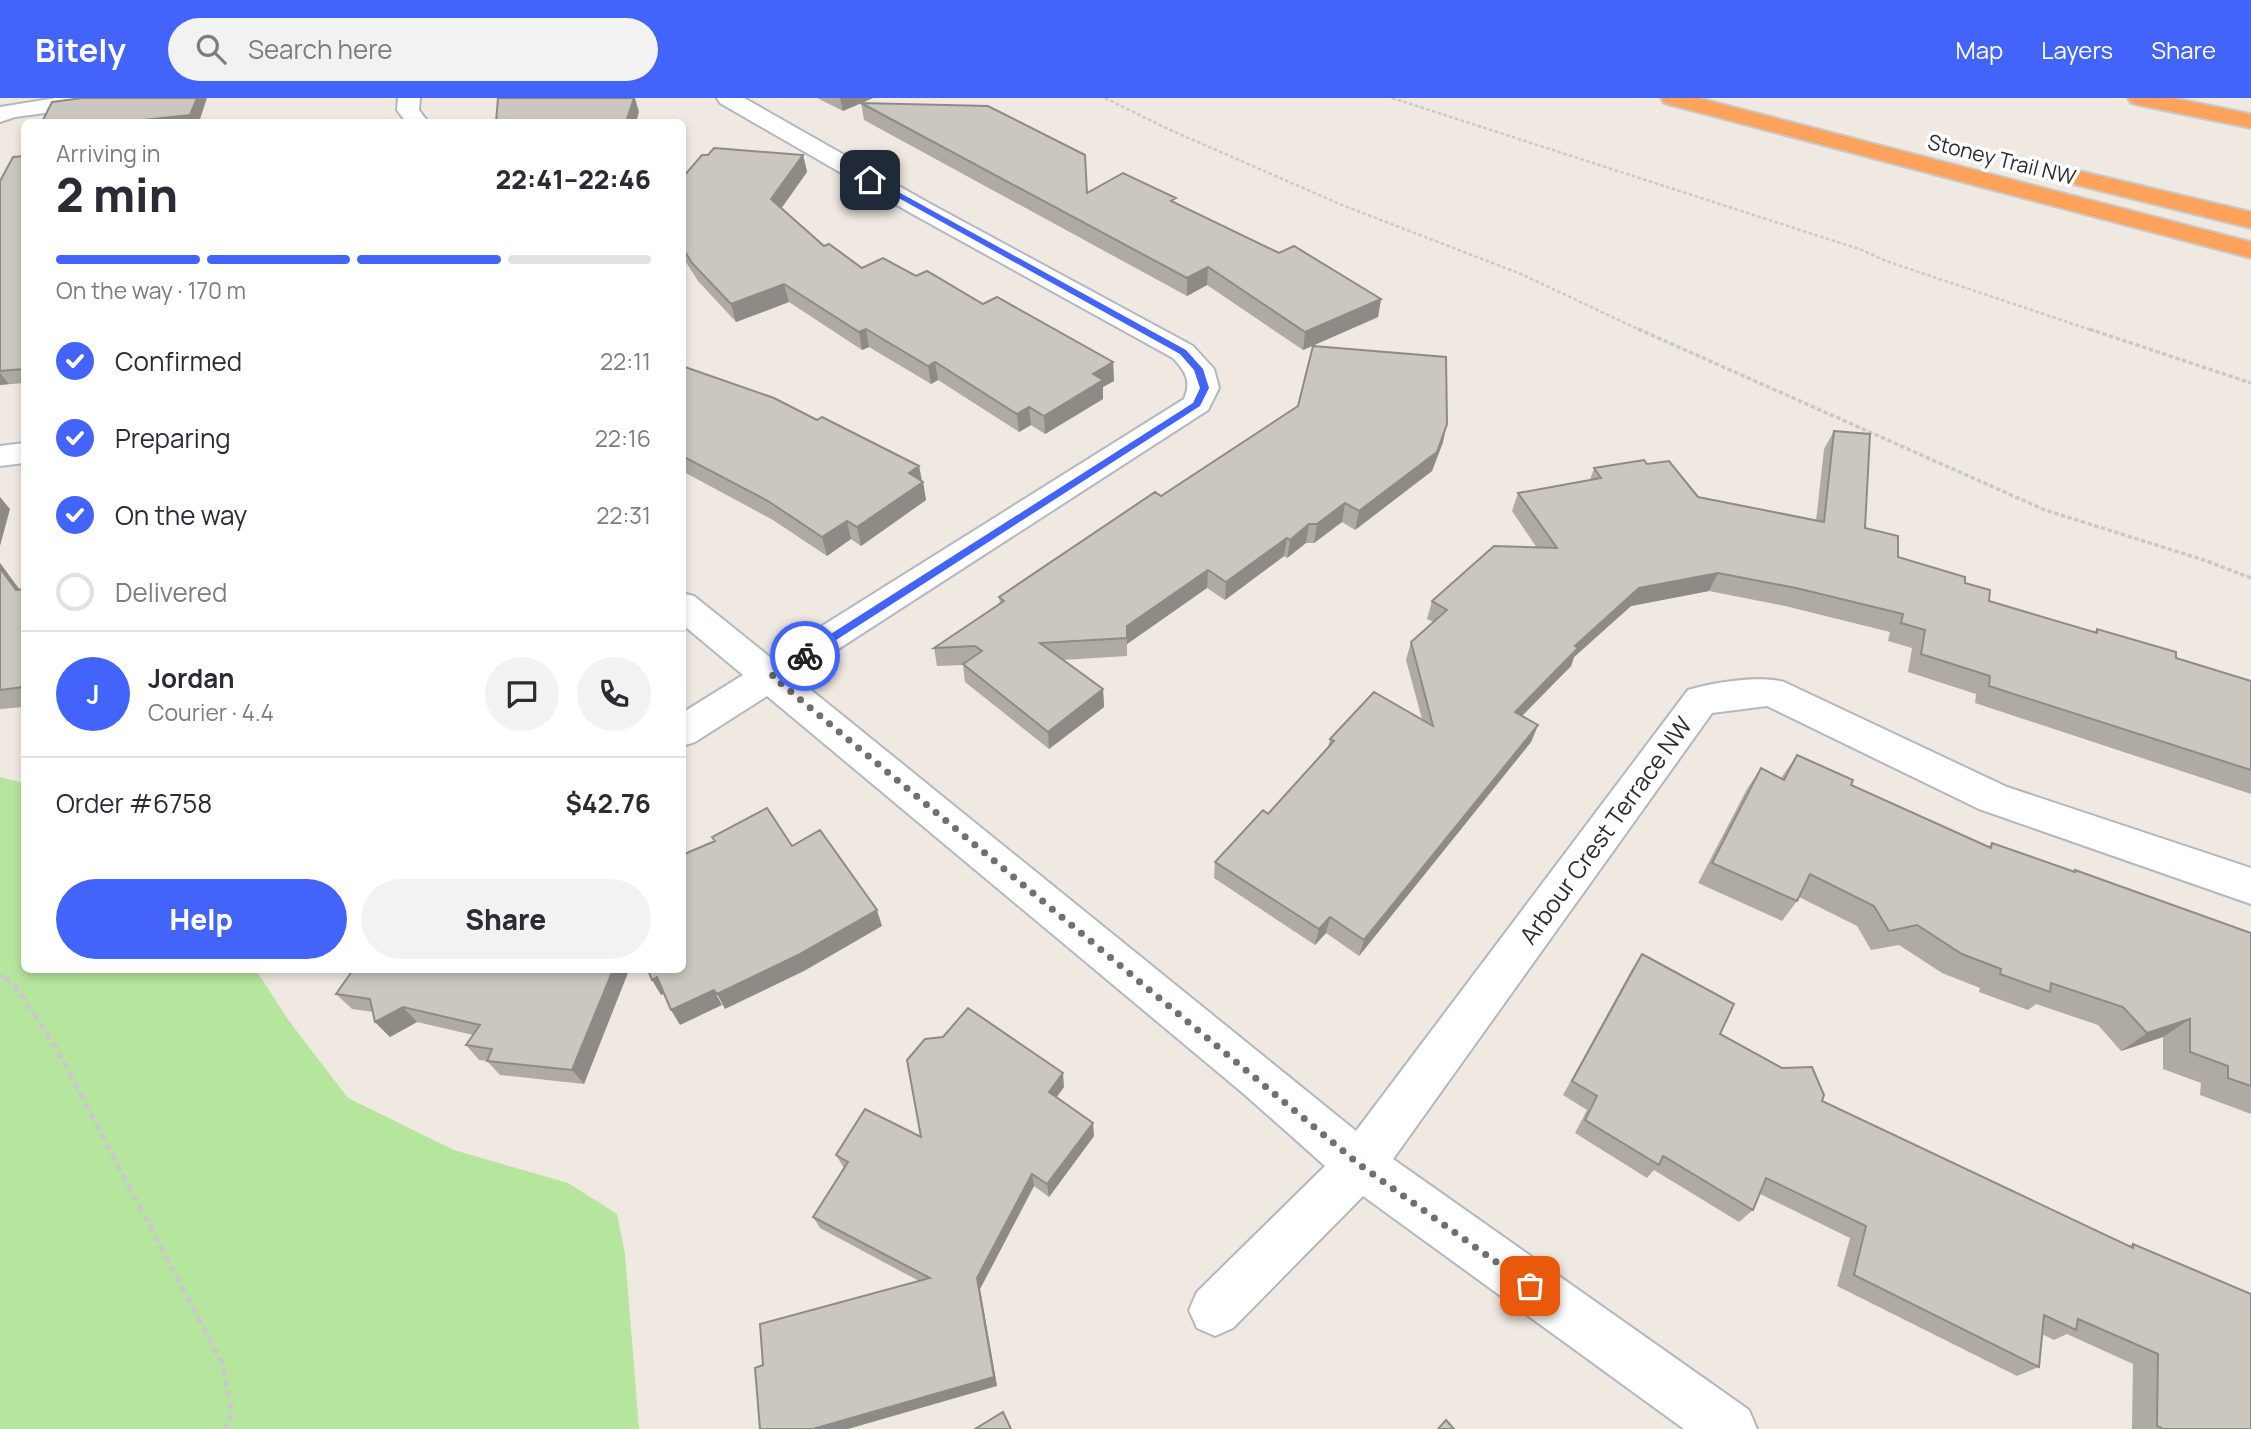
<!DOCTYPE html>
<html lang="en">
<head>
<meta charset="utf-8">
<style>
	:root { --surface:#fff; --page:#f2f2f3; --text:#2b2b33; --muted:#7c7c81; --line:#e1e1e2; --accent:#4264fb }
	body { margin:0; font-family:Manrope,sans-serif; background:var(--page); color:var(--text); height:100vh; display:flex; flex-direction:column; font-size:26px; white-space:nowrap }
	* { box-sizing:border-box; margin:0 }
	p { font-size:23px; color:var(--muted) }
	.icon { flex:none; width:38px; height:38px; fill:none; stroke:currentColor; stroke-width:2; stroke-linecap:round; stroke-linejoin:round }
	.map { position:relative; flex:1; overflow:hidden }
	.sheet { position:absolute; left:21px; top:21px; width:665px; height:854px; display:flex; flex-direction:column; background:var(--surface); border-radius:10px; box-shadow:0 4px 10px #0003 }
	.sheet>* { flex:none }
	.pin { position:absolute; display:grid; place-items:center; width:60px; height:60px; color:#fff; margin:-30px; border-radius:14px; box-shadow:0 4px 10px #0006 }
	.courier { position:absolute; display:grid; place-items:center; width:70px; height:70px; margin:-35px; border:5px solid #4264fb; border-radius:50%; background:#fff; color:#222; box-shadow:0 2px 9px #0007 }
	.summary em { font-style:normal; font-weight:800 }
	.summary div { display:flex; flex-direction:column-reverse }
	.summary { display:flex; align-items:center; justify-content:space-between; height:119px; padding:0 35px }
	h1 { font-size:46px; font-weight:800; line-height:52px }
	.bar { display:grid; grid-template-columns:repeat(4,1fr); gap:10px 7px; align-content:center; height:84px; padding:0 35px }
	.bar i { height:9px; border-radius:5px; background:var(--line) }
	.bar .current { background:var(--accent) }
	.bar p { grid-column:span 4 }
	.line { display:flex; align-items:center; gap:18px; padding:0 35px; border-top:2px solid var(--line) }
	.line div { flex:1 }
	.round { display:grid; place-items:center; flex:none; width:74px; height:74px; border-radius:37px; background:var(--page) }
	ol { padding:0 35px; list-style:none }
	li { display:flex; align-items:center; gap:21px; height:77px }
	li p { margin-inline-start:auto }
	li .icon { padding:7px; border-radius:50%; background:var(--accent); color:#fff; stroke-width:4 }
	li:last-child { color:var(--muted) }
	li i { width:38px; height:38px; border:4px solid var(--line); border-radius:50% }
	.cta { display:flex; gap:14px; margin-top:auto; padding:14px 35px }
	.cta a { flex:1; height:80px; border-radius:42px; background:var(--accent); color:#fff; font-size:28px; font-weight:800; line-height:80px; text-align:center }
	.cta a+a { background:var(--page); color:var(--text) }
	header { display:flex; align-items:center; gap:42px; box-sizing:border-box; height:98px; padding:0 35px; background:var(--accent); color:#fff }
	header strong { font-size:33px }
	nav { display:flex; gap:38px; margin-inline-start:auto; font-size:24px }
	.search { width:490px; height:63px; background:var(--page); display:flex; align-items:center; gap:18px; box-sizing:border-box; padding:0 24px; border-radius:38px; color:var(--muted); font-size:26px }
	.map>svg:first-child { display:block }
	.green { fill:#b6e59e }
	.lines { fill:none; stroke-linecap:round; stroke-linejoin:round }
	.street-casing { stroke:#b4b7c1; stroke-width:4 }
	.highway-casing { stroke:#c9c9c9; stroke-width:4 }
	.path-far3 { stroke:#c9c9c9; stroke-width:2.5; stroke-dasharray:3.5 2.5; stroke-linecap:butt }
	.path-far2 { stroke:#c9c9c9; stroke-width:3.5; stroke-dasharray:4.5 2.5; stroke-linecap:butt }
	.path-far1 { stroke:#c9c9c9; stroke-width:4.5; stroke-dasharray:5 3.5; stroke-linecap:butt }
	.path { stroke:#c9c9c9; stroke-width:5; stroke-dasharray:7 4.5; stroke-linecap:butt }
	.street { fill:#fff; fill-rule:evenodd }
	.highway { fill:#ffa35c; fill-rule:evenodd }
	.wall { fill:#afaba4 }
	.shaded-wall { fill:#8e8b86 }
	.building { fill:#cbc7bf; stroke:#8e8b86; stroke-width:2 }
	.route { fill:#4264fb }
	.done { stroke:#726f6d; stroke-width:7; stroke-dasharray:0 12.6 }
	.labels { text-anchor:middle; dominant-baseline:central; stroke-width:7; stroke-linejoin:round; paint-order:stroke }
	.far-street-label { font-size:21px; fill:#2e2e2e; stroke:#fff }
	.street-label { font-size:24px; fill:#2e2e2e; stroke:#fff }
</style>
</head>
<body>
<header>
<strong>Bitely</strong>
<div class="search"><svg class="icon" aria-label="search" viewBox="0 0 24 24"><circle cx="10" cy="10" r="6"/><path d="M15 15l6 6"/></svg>Search here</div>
<nav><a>Map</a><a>Layers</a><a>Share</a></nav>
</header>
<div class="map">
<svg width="2251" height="1331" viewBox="0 0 2251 1331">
	<rect width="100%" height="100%" fill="#efe9e1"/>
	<!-- green -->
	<path class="green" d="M0,679L24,685V872H256L289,923L348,1000L454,1052L568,1085L617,1116L625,1156L639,1331H0Z"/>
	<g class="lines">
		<!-- street casing -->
		<g class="street-casing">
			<path id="street" d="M56,0H117L114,5L106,7L15,19L0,24V9Z
				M398,0H420L419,12L428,24H406L397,12Z
				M717,0H744L927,104L1193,248L1214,271L1219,290L1208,312L795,579L1356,1033L1688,592C1713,584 1760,577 1784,584L2007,689L2251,770V806L1979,711L1767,608L1712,615L1393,1061L1749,1312L1757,1331H1684L1363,1098L1233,1230L1215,1238L1197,1230L1189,1212L1197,1194L1325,1068L1244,996L767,598L695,644L682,648V615L743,577L682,526V495L694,498L771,560L1184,301C1192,283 1185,273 1173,260L909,114L720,5Z
				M24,345V365L0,368V348Z"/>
		</g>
		<!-- highway casing -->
		<g class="highway-casing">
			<path id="highway" d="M1661,0H1698L2251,144V160L1664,5Z
				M2128,0H2172L2251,16V30L2139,7L2131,5Z
				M2050,66L2251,114V130L2041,78L2038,73L2041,68Z"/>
		</g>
		<!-- path-far3 -->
		<path class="path-far3" d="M1105,0L1168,31L1342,107L1521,176L1642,233
			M1392,0L1862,152L1886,163L2094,233"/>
		<!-- path-far2 -->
		<path class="path-far2" d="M1638,231L2045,412L2204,462L2251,480
			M2089,231L2251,285"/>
		<!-- path-far1 -->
		<path class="path-far1" d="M0,877L7,882"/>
		<!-- path -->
		<path class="path" d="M5,880L15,888L55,948L222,1265L232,1315L225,1331"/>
		<!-- street -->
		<use href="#street" class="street"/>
		<!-- highway -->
		<use href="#highway" class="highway"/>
	</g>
	<!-- wall -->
	<path class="wall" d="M817,0H873L843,13Z
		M861,5L1087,95L1279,155L1381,201L1378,219L1303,252L1207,187L1187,198L864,22Z
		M803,57L807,74L781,111L824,148L862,170L916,178L983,206L1113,264L1114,283L1103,289V301L1045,336L1031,327L1019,334L938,282L931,286L869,249L862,252L789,204L736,224L698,183L682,158V80Z
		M24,58V285L0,287V83Z
		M682,268L817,322L919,368L922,382L923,384L926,402L861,448L851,441L827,458L773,422L682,373Z
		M1834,333L1865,430L1898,459L1965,485L1989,503L2094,534L2097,531L2176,560L2251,583V696L1975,605L1976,596L1908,574L1912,550L1888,543L1890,534L1785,508L1709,493L1631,508L1574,559L1571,568L1522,618L1538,627L1531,644L1359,858L1326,835L1315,847L1214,780L1215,764L1268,716L1328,649L1330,641L1422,621L1406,562L1411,544L1433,524L1427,521L1432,503L1537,450L1512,413L1518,395L1590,382L1594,370L1647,366L1698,399L1816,423L1824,351Z
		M1443,344L1432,373L1355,432L1342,424L1314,445H1306L1287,460L1284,458L1225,502L1207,490L1127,546V558L1063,562L1103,591L1104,609L1049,651L965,584L963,567L937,568L934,550L1000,506L999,499L1161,398Z
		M0,465L20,492L24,491V609L0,611Z
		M1797,657L1851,687L1988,749L1992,745L2073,774L2075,772L2251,835V1016L2200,997L2201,985L2163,971V939L2121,953L2098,927L2036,906L2028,912L1979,894L1980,890L1942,875L1899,847L1871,852L1857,828L1799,799L1797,803L1782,823L1698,785L1747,691L1761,670L1781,680Z
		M1642,856L1720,936L1822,1003L2129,1148L2133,1146L2251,1331H2132L2133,1266L2067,1236L2054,1242L2042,1236L2039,1269L2017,1278L1837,1188L1850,1140L1760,1096L1753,1112L1739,1124L1654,1072L1647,1080L1575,1035L1587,1012L1563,997L1632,871Z
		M353,872H629L584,986L500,977L487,963L479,962L466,947L473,937L417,924L390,939L375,924L373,914L352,911L336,896Z
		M1064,989L1057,999L1094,1038L1049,1099L1034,1088L980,1191L997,1288L763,1267L919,1183L820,1130L813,1119L844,1070L836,1057L921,1039Z"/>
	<!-- shaded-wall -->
	<path class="shaded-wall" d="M197,0H207L199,24H135Z
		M634,0H635L639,14L636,24H626Z
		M840,0H873L843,13Z
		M803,57L807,74L775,119L771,101Z
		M1208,169L1207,187L1187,198V180Z
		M784,186L789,204L736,224L731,206Z
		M1381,201L1378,219L1303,252L1305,234Z
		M866,231L869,249L862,252L859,234Z
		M935,264L938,282L931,286L928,268Z
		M1113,264L1114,283L1103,289V301L1045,336L1044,318L1093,276Z
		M0,275L9,286L0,287Z
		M1029,309L1031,327L1019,334L1017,316Z
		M1447,326L1443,344L1432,373L1355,432L1359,413Z
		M919,368L922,385L923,384L926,402L861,448L857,429L909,375Z
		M0,399L10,411L0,448Z
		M1345,405L1342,424L1314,445L1317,426Z
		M847,423L851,441L827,458L822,439Z
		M1309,426L1306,445L1287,460L1290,442Z
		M1287,440L1284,458L1225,502L1226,484Z
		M0,465L24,498L16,492L0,470Z
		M1208,472L1207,490L1127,546V528Z
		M1718,475L1709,493L1631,508L1574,559L1571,568L1508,632L1515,614L1575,548L1639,490Z
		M1103,591L1104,609L1049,651L1048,634Z
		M1538,627L1531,644L1359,858L1364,842Z
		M877,812L882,828L804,873L725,911L717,896Z
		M1330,819L1326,835L1315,847L1319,831Z
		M613,872H629L584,986L572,972Z
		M657,879L667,894L661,897L652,882Z
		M714,892L722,907L680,927L671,912Z
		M403,909L417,924L390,939L375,924Z
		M2190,921L2163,939L2121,953L2147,935Z
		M1063,975L1064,989L1050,1007L1049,994Z
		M1093,1025L1094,1038L1049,1099L1047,1086Z
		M1032,1076L1034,1088L980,1191L997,1288L848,1331H813L977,1180Z"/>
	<!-- building -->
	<path class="building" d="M82,0H197L190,17L135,23V24H42L52,4Z
		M498,0H634L626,24H496Z
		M861,5L988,8L1085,57L1087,95L1123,75L1176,100L1171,103L1279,155L1294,148L1381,201L1305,234L1208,169L1187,180Z
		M714,50L803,57L771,101L824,148L829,146L862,170L883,160L916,178L927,173L983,206L997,199L1113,264L1093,276L1103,282L1044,318L1029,309L1017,316L935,264L928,268L866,231L859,234L784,186L731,206L692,165L682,149V80L702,57H708Z
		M24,58V271L0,273V83L13,59Z
		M1313,248L1446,259L1447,326L1437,354L1359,413L1345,405L1317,426H1309L1290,442L1287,440L1226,484L1208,472L1127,528V540L1040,545L1103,591L1048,634L963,566L982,553L975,548L934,550L1004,503L999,499L1155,394L1161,398L1298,308Z
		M682,268L774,300L817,322L822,319L919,368L909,375L923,384L857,429L847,423L822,439L768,403L682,358Z
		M1834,333L1870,336L1865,430L1898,438V459L1965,479V485L1990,492L1989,503L2097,535V531L2176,554V560L2251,583V672L1989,588L1990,578L1921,556L1925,532L1901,525L1903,516L1796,490L1718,475L1639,490L1575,548L1578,550L1515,614L1538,627L1364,842L1330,819L1319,831L1215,764L1263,712L1268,716L1334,643L1330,641L1374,594L1433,628L1411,544L1447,512L1432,503L1494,448L1557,450L1518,395L1601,380L1594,370L1644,362L1647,366L1669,363L1698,399L1824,424Z
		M0,470L16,492L24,491V589L0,592Z
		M1797,657L1853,682L1851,687L1991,750L1992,745L2075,774V772L2251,835V988L2228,980V968L2190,954V921L2147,935L2123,909L2051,885L2050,894L2000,876L2001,871L1962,856L1917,827L1889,833L1874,808L1810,776L1797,803L1712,765L1761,670L1784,682Z
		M767,710L792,748L820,732L877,812L798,857L717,896L714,892L671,912L657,879L652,882L648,872H682V757L715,743L712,739Z
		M1642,856L1734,906L1720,936L1782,970L1812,969L1824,997L1822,1003L2133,1150V1146L2251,1196V1331H2163L2157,1328L2158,1256L2078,1221L2076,1232L2044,1217L2039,1269L1854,1177L1866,1128L1766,1080L1753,1112L1663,1058L1659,1067L1585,1022L1597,998L1572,983Z
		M353,872H613L572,972L487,963L492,951L466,947L480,927L403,909L375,924L370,901L336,896Z
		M968,910L1063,975L1049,994L1093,1025L1047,1086L1032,1076L977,1180L994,1279L813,1331H760L755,1270L763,1267L760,1226L930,1180L813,1119L848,1064L836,1057L865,1011L921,1039L907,962L925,941L943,939Z
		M1003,1314L1011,1331H975Z
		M1446,1322L1454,1331H1438Z"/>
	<!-- route -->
	<path class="route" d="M868,80H873L1186,252L1203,271L1209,290L1200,308L805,562L801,561V555L1193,305L1200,290L1194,272L1180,256L868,83Z"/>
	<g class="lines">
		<!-- done -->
		<path class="done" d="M805,558L772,578L1360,1067L1530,1188"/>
	</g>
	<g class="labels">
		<!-- far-street labels -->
		<g class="far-street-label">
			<text transform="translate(2002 61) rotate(14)">Stoney Trail NW</text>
		</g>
		<!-- street labels -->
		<g class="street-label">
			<text transform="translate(1605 732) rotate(-54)">Arbour Crest Terrace NW</text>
		</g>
	</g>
</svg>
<div class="pin" style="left:1530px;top:1188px;background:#ea580c"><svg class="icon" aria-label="bag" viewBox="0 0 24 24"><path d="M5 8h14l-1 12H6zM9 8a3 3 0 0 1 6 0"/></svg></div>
<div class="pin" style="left:870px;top:82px;background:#1f2937"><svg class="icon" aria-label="home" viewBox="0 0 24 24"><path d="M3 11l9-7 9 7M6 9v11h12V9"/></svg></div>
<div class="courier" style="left:805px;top:558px"><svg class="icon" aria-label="bike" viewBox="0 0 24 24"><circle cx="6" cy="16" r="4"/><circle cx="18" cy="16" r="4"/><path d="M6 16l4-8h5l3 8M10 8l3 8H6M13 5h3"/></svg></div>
<section class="sheet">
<div class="summary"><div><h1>2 min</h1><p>Arriving in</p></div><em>22:41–22:46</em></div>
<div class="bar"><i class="current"></i><i class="current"></i><i class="current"></i><i></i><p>On the way · 170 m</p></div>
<ol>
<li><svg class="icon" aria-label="check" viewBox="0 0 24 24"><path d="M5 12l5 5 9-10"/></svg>Confirmed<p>22:11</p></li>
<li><svg class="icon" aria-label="check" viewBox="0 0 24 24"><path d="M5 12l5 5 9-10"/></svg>Preparing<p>22:16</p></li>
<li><svg class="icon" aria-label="check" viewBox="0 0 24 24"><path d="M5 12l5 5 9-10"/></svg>On the way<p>22:31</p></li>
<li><i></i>Delivered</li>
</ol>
<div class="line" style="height:126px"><b class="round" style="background:var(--accent);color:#fff">J</b><div><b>Jordan</b><p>Courier · 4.4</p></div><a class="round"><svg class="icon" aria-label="chat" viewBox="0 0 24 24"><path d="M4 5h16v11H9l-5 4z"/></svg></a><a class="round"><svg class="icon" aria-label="phone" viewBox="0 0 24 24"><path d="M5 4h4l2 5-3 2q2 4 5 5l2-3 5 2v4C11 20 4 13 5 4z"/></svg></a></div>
<div class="line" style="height:91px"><div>Order #6758</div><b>$42.76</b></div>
<div class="cta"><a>Help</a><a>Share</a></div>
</section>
</div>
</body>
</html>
